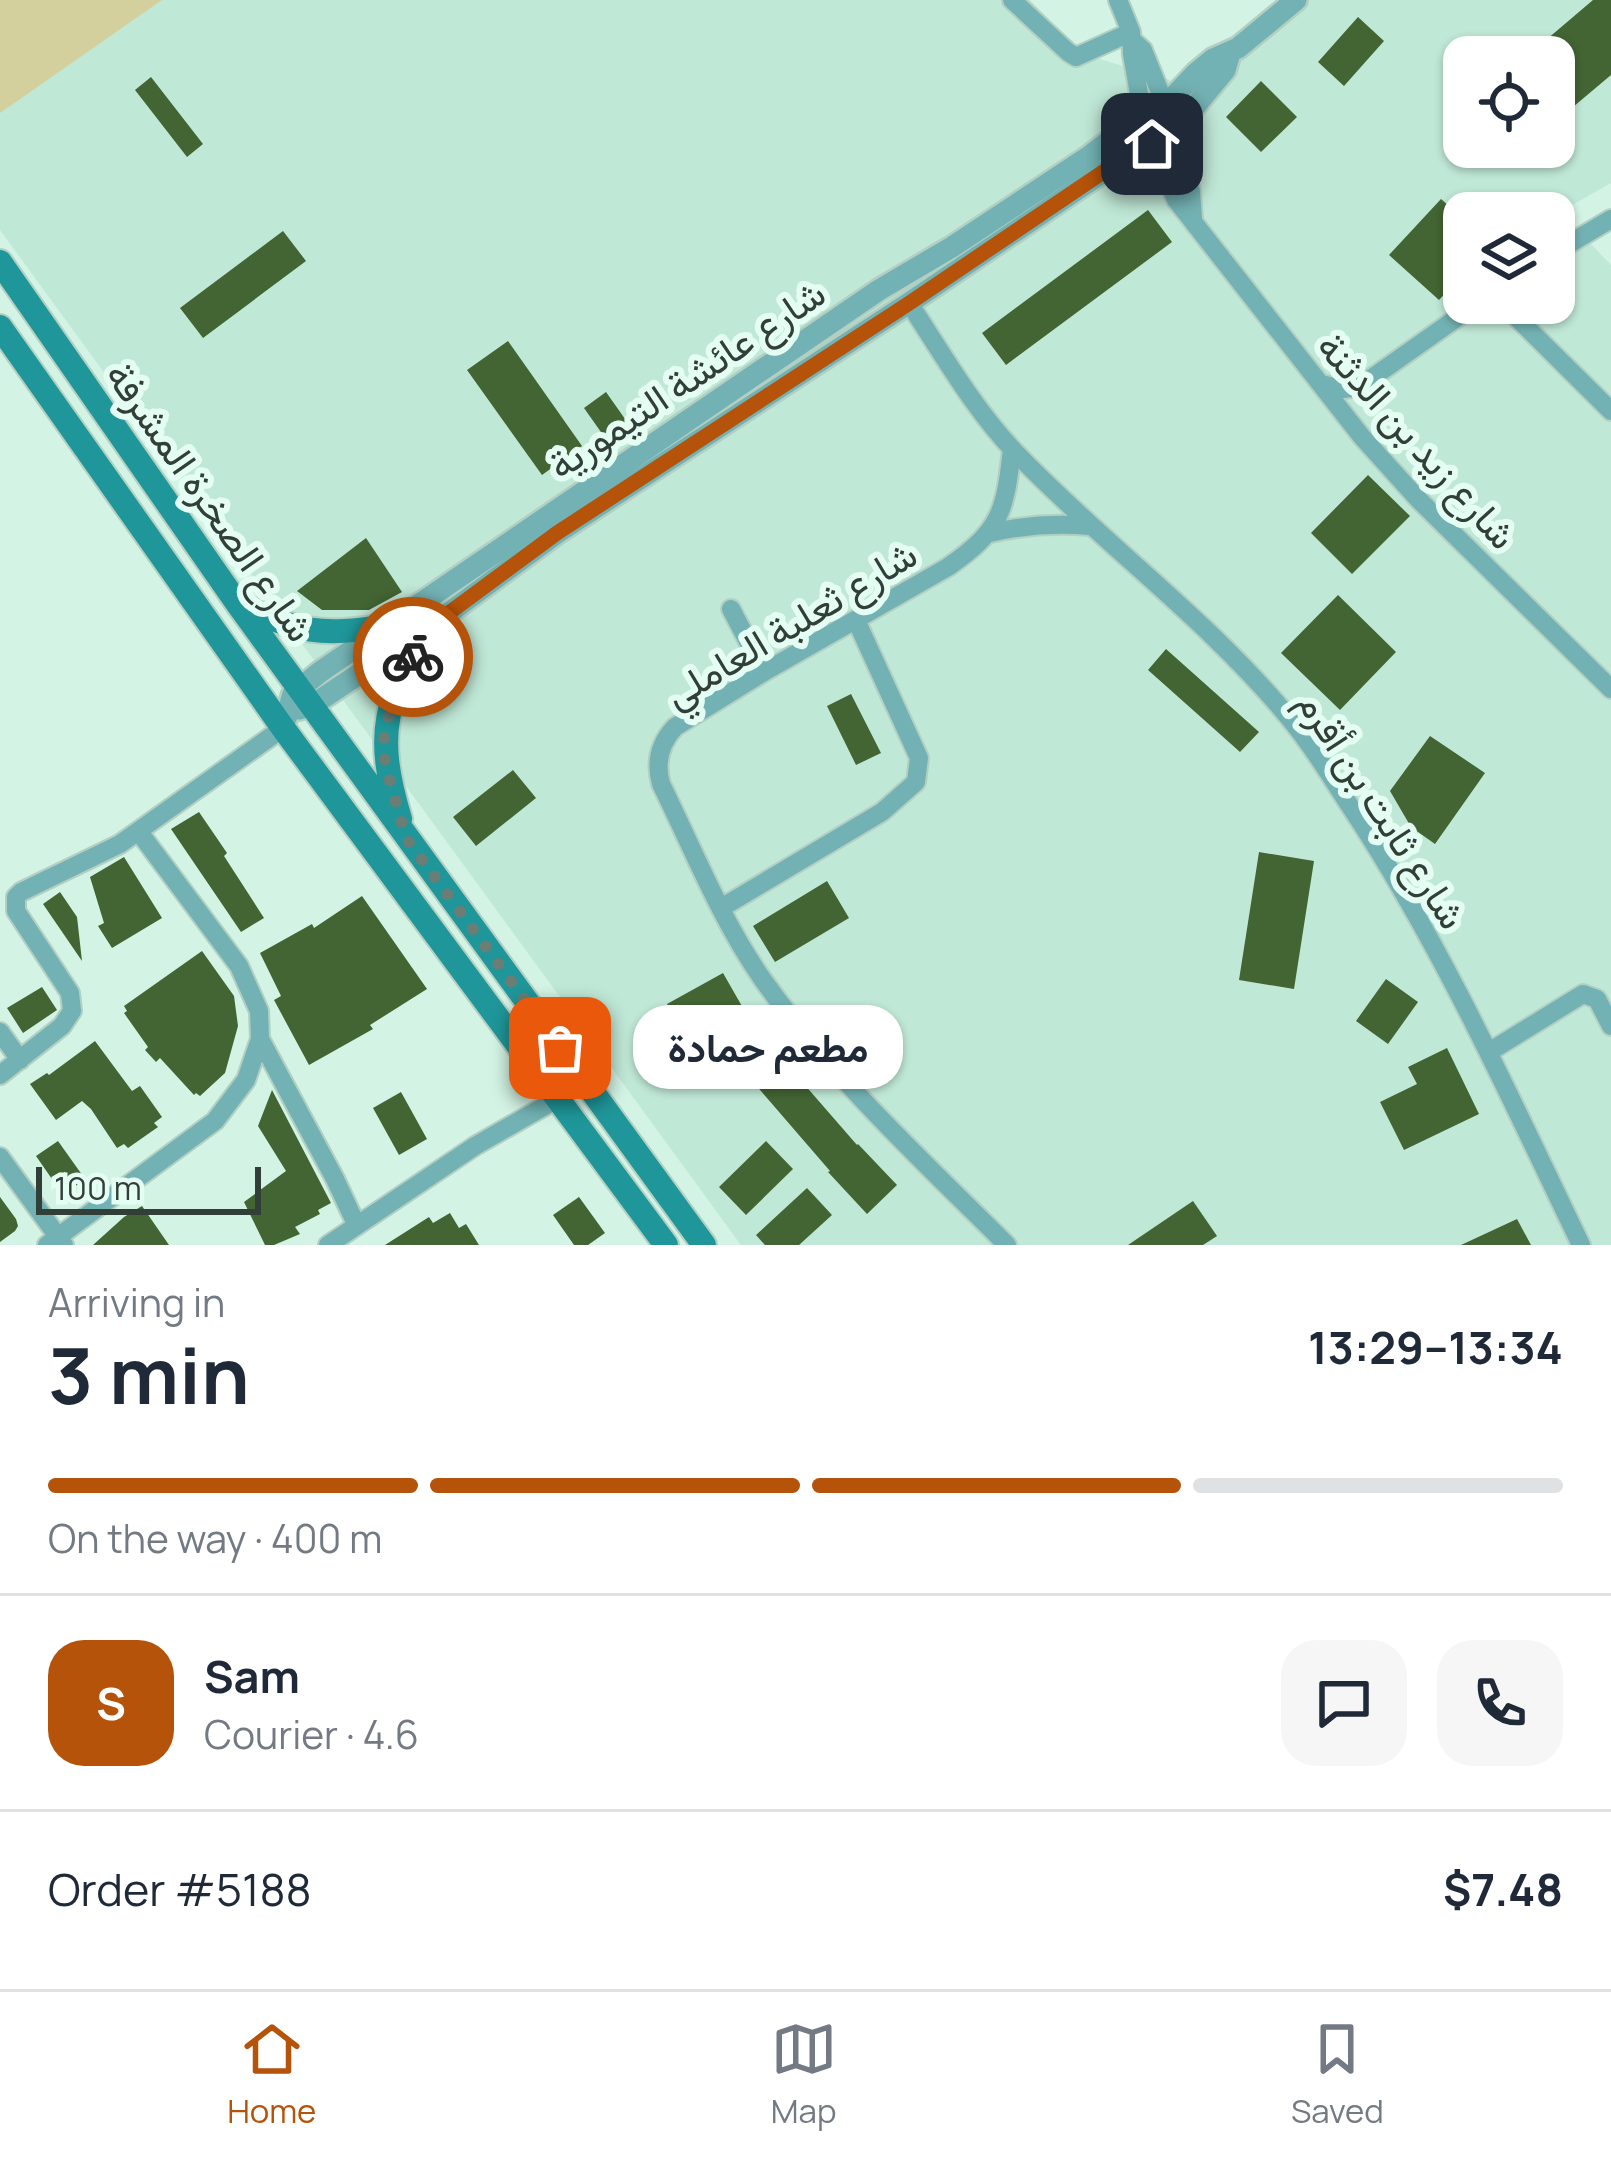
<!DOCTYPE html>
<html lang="en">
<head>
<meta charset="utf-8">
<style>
	:root { --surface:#fff; --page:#f6f6f7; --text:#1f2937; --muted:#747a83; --line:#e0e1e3; --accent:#b45309 }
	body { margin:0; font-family:Manrope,Vazirmatn,sans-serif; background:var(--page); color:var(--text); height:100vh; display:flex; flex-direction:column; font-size:45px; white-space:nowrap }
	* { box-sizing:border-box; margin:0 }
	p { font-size:39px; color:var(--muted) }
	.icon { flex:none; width:66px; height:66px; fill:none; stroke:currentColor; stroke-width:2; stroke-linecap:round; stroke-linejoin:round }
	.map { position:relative; height:1245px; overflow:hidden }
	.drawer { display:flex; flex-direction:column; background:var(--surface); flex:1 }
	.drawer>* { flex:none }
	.buttons { position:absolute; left:1443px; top:36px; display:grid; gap:24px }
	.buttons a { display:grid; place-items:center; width:132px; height:132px; border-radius:24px; background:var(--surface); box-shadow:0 3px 9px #0004; font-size:60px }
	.scale { position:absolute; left:36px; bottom:30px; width:225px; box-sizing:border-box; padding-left:12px; border:6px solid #323f39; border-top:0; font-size:33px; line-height:42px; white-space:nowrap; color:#323f39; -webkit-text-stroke:9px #e5fef3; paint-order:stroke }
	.pin { position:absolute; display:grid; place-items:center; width:102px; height:102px; color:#fff; margin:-51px; border-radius:24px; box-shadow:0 6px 18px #0006 }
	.courier { position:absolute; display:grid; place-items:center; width:120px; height:120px; margin:-60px; border:9px solid #b45309; border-radius:50%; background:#fff; color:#222; box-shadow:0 3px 15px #0007 }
	.bubble { position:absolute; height:84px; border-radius:36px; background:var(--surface); box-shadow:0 3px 9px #0004; font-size:39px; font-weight:700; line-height:84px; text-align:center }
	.summary em { font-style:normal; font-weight:700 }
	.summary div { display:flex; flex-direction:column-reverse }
	.summary { display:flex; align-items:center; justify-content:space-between; height:204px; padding:0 48px }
	h1 { font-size:78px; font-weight:700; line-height:90px }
	.bar { display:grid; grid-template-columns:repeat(4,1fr); gap:18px 12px; align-content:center; height:144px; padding:0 48px }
	.bar i { height:15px; border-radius:9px; background:var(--line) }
	.bar .active { background:var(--accent) }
	.bar p { grid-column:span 4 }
	.line { display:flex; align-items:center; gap:30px; padding:0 48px; border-top:3px solid var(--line) }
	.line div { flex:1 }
	.round { display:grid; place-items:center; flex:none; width:126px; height:126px; border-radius:36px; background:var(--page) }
	.tabs { display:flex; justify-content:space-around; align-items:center; height:168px; border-top:3px solid var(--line); background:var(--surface); font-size:33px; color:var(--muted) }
	.tabs a { display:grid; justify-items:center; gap:6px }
	.tabs .active { color:var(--accent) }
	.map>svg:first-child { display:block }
	.built { fill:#c0e8d6; fill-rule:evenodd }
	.green { fill:#d3d09e }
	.building { fill:#436433 }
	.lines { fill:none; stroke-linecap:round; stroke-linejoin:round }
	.minor-casing { stroke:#b3cfc2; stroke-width:22 }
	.tertiary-casing { stroke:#b3cfc2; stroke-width:26 }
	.secondary-casing { stroke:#b3cfc2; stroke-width:28 }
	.minor { stroke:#73b2b4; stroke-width:18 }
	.tertiary { stroke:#73b2b4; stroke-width:21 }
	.secondary { stroke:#1f9699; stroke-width:24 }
	.done { stroke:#6a7e75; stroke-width:12; stroke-dasharray:0 21.6 }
	.route { stroke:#b45309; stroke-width:15 }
	.labels { text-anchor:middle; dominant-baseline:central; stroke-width:12; stroke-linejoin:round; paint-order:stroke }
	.street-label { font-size:39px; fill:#323f39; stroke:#e5fef3 }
</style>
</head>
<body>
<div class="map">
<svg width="1611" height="1245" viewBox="0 0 1611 1245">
	<rect width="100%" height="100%" fill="#d3f3e4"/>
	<!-- built -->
	<path class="built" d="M0,0H1030L1083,54L1173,81L1286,0H1611V183L1560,212L1611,265V1245H741L0,230ZM1464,57H1554V147H1464ZM1464,213H1554V303H1464Z"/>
	<!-- green -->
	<path class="green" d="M0,0H162L0,113Z"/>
	<!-- building -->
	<path class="building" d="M1593,0H1611V75L1554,123V57H1526Z
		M1358,17L1384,41L1344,86L1318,62Z
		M151,77L203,144L187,157L135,90Z
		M1261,81L1297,117L1261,152L1226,117Z
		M1441,199L1464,219V273L1439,300L1389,255Z
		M1148,210L1172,242L1006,365L982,333Z
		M283,231L306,261L203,338L180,308Z
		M508,341L582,446L542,475L467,370Z
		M606,392L630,426L608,442L584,408Z
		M1368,475L1410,516L1352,574L1311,533Z
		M366,538L402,592L369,610H322L297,591Z
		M1338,595L1396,652L1340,710L1281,653Z
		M1166,649L1259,732L1240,752L1148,670Z
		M851,694L881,753L856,765L827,706Z
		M1430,736L1485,773L1435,844L1411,827L1390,791Z
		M513,770L536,798L476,846L453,817Z
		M199,812L227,853L224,856L264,918L241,932L171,829Z
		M1259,852L1314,861L1294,989L1239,980Z
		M124,857L162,918L112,948L98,926L104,923L90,877Z
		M827,881L849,918L775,962L753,926Z
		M60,892L77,917L82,961L43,904Z
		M362,896L427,989L370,1025L373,1029L309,1065L274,1000L281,996L260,953L312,924L314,928Z
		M202,951L234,996L238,1026L225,1073L200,1096L196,1093L194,1095L160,1058L156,1062L145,1050L148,1047L124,1013L127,1011L124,1006Z
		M723,973L747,1015L691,1046L667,1004Z
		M1386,979L1418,1002L1388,1044L1356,1021Z
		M42,987L57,1010L23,1033L7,1008Z
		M757,1030L857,1145L858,1144L897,1185L867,1214L828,1172L830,1171L729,1054Z
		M95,1041L132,1091L140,1086L162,1117L154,1123L158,1127L128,1148L124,1144L117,1148L91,1109L82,1101L56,1120L30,1084L47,1073L49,1075Z
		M1447,1048L1479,1114L1404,1150L1380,1102L1417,1084L1408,1067Z
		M272,1090L331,1203L318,1210L320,1214L295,1227L300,1234L274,1245H265L244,1202L286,1171L258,1126Z
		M401,1092L427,1139L399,1155L373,1108Z
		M58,1141L85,1179L63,1195L36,1156Z
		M766,1141L793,1169L746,1215L719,1187Z
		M807,1188L832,1215L799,1245H765L756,1235Z
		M0,1197L16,1219L18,1226L15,1231L0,1242Z
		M579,1197L605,1233L588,1245H574L553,1215Z
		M1193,1201L1217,1236L1203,1245H1128Z
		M142,1206L169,1245H93L124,1217Z
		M450,1213L459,1228L466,1224L479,1245H385L429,1217L433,1223Z
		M1517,1219L1531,1245H1461Z"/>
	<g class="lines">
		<!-- minor casing -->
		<g class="minor-casing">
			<path id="minor" d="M1012,0L1068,52L1076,57L1131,32
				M1118,0L1131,32L1132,54L1142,111
				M1133,41L1143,50L1164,102
				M1177,138L1191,192L1193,218
				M1157,145L1163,169L1176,200L1362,437L1418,499L1611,689
				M1554,253L1611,219
				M909,303C942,353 973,408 1015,452C1103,544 1209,620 1290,719C1313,746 1332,779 1352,809C1442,946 1510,1097 1581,1245
				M1502,303L1611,411
				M1321,384L1343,389L1359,387L1478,303
				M990,533C1024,525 1055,523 1090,526
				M731,609L764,672
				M721,908L882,812L916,782L919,758L856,620
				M0,1032L20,1060
				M260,1039L335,1179L356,1224
				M1489,1052L1583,994L1597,999L1611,1026
				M0,1075L62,1026L72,1011L70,993L16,911V897L21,892L120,844L283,728
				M0,1157L64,1245
				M47,1245L215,1121L246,1080L260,1039L259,1011L239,966L139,832
				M328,1245L475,1146L557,1099
				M1007,1245C922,1160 833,1078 763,980C721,920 693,849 661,784C655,762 660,743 675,727L764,672L948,567C1001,530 1005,512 1012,449"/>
		</g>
		<!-- tertiary casing -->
		<g class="tertiary-casing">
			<path id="tertiary" d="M1138 124a22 22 0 1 1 44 0a22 22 0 1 1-44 0Z
				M1168,103L1196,73L1213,59L1238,48L1296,0
				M1182,122L1225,70L1230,53
				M299,709L311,706L434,624L557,533L909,303L1109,168L1152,144
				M283,728L293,694L320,672L879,290L952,247L1088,157L1139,118"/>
		</g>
		<!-- secondary casing -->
		<g class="secondary-casing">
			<path id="secondary" d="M0,262L237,603L704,1245
				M0,327L283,728L666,1245
				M239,604C300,633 320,636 387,626
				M400,819C374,732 384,698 434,624"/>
		</g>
		<!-- minor -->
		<use href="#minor" class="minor"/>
		<!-- tertiary -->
		<use href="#tertiary" class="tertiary"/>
		<!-- secondary -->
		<use href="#secondary" class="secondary"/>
	</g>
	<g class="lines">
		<!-- done -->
		<path class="done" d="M413,657L391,705L384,739L385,763L406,838L560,1048"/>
		<!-- route -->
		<path class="route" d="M413,657L434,624L557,533L908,304L1109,168L1152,144"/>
	</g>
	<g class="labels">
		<!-- street labels -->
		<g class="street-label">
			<text transform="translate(686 378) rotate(-34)">شارع عائشة التيمورية</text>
			<text transform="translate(1418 440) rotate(48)">شارع زيد بن الدثنة</text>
			<text transform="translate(211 501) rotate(55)">شارع الصخرة المشرفة</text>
			<text transform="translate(790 623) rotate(-31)">شارع ثعلبة العاملي</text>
			<text transform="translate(1383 809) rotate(57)">شارع ثابت بن أقرم</text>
		</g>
	</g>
</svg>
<div class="buttons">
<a><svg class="icon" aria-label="locate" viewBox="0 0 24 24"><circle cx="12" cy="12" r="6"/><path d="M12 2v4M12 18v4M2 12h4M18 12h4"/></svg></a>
<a><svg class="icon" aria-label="layers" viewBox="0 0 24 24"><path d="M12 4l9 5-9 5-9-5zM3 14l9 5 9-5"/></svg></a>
</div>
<div class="scale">100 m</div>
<div class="pin" style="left:560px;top:1048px;background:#ea580c"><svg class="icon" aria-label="bag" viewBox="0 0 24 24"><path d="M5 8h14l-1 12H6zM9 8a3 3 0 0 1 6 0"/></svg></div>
<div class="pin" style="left:1152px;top:144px;background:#1f2937"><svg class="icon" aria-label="home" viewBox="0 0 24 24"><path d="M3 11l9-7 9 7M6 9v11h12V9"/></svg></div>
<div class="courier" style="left:413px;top:657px"><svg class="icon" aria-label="bike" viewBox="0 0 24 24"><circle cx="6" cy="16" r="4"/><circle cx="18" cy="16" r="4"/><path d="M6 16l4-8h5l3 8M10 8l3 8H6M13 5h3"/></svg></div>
<div class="bubble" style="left:633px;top:1005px;width:270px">مطعم حمادة</div>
</div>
<section class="drawer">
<div class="summary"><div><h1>3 min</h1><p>Arriving in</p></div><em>13:29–13:34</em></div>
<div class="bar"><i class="active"></i><i class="active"></i><i class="active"></i><i></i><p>On the way · 400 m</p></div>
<div class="line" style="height:216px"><b class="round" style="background:var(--accent);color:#fff">S</b><div><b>Sam</b><p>Courier · 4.6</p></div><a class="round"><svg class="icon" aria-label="chat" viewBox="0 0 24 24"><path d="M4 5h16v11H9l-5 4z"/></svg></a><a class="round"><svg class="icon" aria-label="phone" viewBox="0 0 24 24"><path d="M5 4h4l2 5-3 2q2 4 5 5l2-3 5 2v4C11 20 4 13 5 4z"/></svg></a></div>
<div class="line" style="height:156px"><div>Order #5188</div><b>$7.48</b></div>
</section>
<nav class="tabs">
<a class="active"><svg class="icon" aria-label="home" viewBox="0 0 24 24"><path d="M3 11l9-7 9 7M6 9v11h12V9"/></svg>Home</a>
<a><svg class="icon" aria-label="map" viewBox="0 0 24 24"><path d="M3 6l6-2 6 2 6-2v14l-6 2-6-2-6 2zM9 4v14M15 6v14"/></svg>Map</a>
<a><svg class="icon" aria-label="saved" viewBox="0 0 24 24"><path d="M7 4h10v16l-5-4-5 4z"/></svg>Saved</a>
</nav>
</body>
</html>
